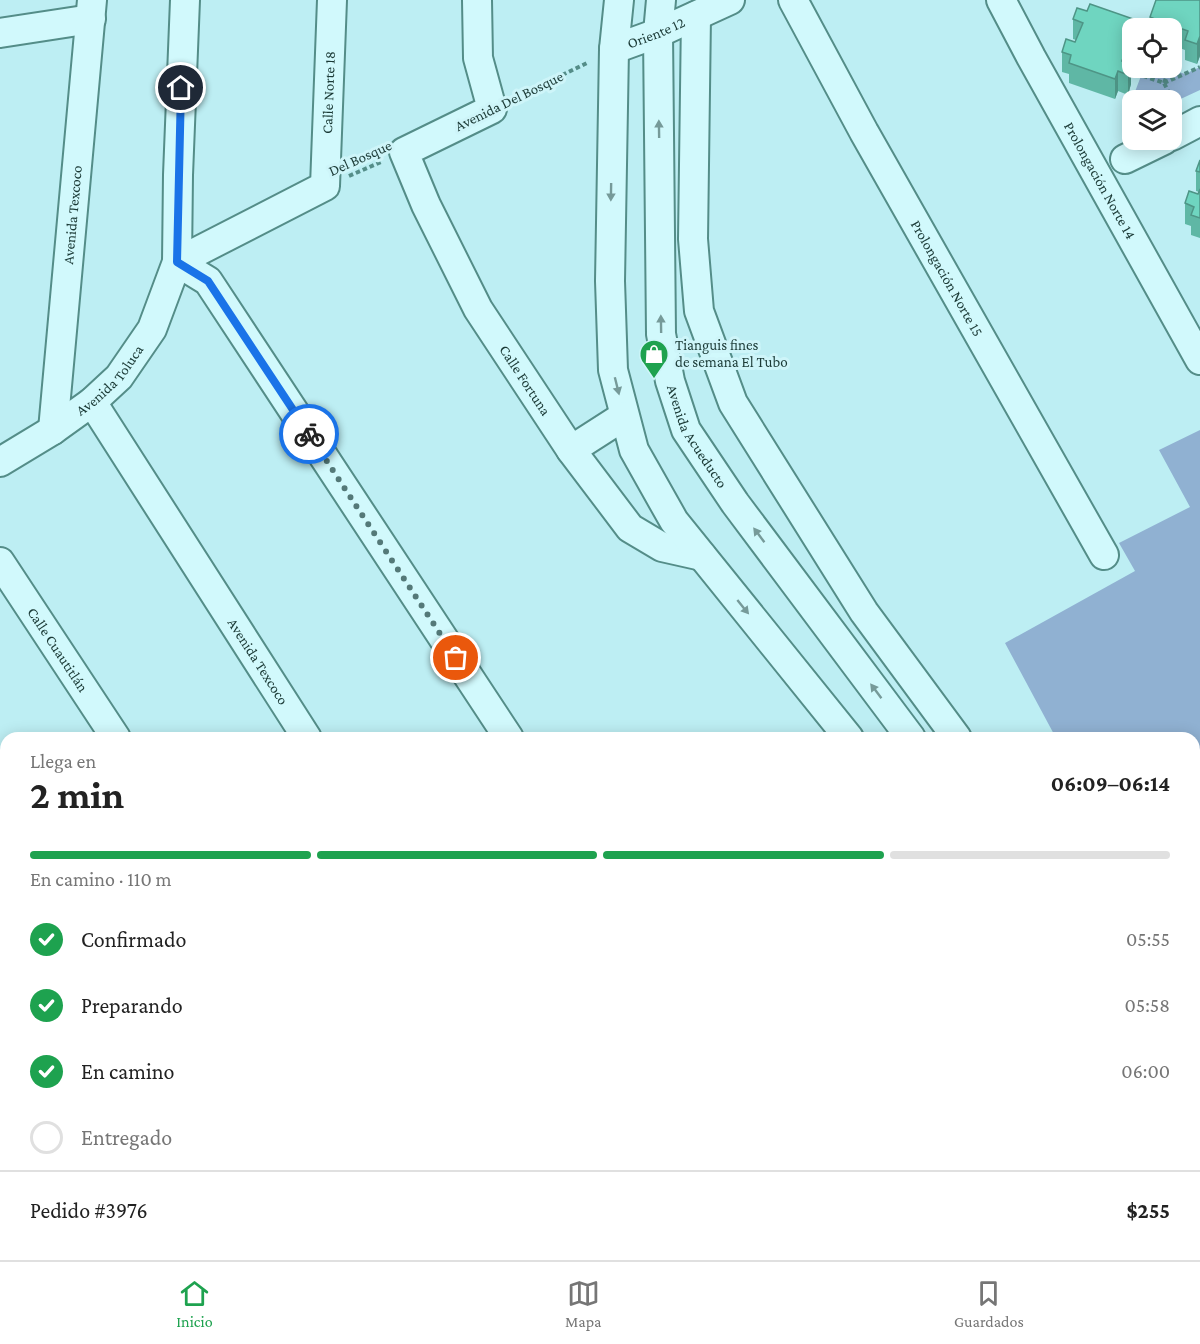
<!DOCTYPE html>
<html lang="es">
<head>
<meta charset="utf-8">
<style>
	:root { --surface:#fff; --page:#f2f2f2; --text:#222; --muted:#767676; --line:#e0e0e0; --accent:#1ea24f }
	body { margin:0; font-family:"Crimson Pro",serif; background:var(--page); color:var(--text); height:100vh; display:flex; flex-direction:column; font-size:22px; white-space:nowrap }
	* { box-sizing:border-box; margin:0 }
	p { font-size:20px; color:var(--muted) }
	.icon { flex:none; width:33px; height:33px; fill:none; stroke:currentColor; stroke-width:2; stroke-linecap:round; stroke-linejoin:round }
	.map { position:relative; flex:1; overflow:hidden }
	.side { position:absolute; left:0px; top:732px; width:1200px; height:528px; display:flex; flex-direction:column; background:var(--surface); border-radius:18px 18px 0 0; box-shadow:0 3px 15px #0003 }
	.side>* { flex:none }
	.tools { position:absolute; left:1122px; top:18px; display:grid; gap:12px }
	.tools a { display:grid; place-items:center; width:60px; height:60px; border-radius:12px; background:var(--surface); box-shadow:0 3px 15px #0003; font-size:30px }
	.pin { position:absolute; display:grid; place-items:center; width:51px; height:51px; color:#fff; margin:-26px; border:3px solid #fff; border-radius:50%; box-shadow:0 2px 6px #0007 }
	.courier { position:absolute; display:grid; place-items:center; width:60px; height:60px; margin:-30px; border:4px solid #1a73e8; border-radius:50%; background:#fff; color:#222; box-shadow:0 2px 8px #0007 }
	.summary em { font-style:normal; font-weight:700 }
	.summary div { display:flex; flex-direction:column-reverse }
	.summary { display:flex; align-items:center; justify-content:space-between; height:102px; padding:0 30px }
	h1 { font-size:39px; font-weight:700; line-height:45px }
	.bar { display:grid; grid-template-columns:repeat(4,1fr); gap:9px 6px; align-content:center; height:72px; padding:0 30px }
	.bar i { height:8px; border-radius:4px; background:var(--line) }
	.bar .active { background:var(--accent) }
	.bar p { grid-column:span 4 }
	.line { display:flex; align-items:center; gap:15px; padding:0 30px; border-top:2px solid var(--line) }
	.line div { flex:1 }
	ol { padding:0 30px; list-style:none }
	li { display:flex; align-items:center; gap:18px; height:66px }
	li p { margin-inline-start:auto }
	li .icon { padding:6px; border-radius:50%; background:var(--accent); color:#fff; stroke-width:4 }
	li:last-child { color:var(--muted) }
	li i { width:33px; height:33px; border:3px solid var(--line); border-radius:50% }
	.tab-bar { display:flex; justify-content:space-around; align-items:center; height:84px; border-top:2px solid var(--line); background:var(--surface); font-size:16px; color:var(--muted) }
	.tab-bar a { display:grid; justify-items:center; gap:3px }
	.tab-bar .active { color:var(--accent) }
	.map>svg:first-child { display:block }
	.green { fill:#90b1d2 }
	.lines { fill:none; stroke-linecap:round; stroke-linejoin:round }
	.minor-casing { stroke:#548d88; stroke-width:32 }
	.path { stroke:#548d88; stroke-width:4; stroke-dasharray:4.5 3; stroke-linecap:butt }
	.minor { stroke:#d1f9fc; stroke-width:28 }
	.wall { fill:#5fb7a5 }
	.shaded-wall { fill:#4e9586 }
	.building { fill:#6fd5c0; stroke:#4e9586; stroke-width:1.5 }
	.oneway { fill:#769a99 }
	.done { stroke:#547978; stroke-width:6; stroke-dasharray:0 10.8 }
	.route { stroke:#1a73e8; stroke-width:8 }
	.labels { text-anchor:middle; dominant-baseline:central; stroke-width:6; stroke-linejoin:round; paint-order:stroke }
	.street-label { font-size:15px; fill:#1b3a36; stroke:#cef5f9 }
	.poi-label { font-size:15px; fill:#1b3a36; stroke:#cef5f9; text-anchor:start }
</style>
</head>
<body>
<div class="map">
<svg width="1200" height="1260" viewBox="0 0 1200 1260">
	<rect width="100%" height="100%" fill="#bdeef3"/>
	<!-- green -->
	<path class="green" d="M1200,67V90L1172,103V100H1144L1133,97L1144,68H1167L1185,74Z
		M1200,430V760L1194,763V738H1056L1005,643L1135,571L1119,543L1190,507L1159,450Z
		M1194,1141L1200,1149V1182L1194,1174Z
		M1194,1234L1200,1242V1260H1182L1178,1254H1194Z
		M909,1254H1008L991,1260H890Z"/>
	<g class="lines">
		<!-- minor casing -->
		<g class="minor-casing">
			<g id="minor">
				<path id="s1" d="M477,0L478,58L492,109L404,152L426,205L478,309L571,450L630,528L662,547L702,556"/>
				<path d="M619,0L614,49L610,281L613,370L634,450L674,521L849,738"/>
				<path id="s2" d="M661,0L658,33L661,334L670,381L686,430L735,503L911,738"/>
				<path id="s3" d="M793,0L864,132L1104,555"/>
				<path id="s4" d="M1001,0L1031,57L1200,360"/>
				<path d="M696,16L693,239L699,311L733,403L864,612L957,738"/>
				<path d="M0,33L91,19"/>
				<path id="s5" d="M614,49L658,33L730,0"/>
				<path d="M1172,136L1200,121"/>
				<path d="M1125,159L1164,140"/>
				<path d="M177,262L208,281L509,738"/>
				<path id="s6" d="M177,262L325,186L332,0"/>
				<path id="s7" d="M92,402L307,738"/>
				<path id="s8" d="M53,430L92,0"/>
				<path d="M571,450L624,416"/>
				<path id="s9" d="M0,462L53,430L92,402L119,377L152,329L177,262L178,175L185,0"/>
				<path id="s10" d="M0,562L116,738"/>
				<path d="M0,879L6,888"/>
				<path d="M1194,1060L1200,1069"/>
				<path d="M1194,1112L1200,1120"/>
				<path d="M0,1165L6,1161"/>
				<path d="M1194,1200L1200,1208"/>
				<path d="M241,1254L245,1260"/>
				<path d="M450,1254L453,1260"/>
				<path d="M651,1254L655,1260"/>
				<path d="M1110,1254L1113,1260"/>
				<path d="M1013,1260L1030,1254"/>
			</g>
		</g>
		<!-- path -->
		<path class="path" d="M1172,64L1178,47
			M1129,71L1164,83L1175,105
			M1164,83L1200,67
			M1164,83L1170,68
			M515,98L589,62
			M349,176L381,162
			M1174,1254L1186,1260"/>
		<!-- minor -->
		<use href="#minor" class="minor"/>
	</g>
	<!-- wall -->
	<path class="wall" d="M1200,0V56L1197,64L1185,60V50L1172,45V28H1150V17Z
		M1073,19L1136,28H1132V61L1129,60L1128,63L1131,84L1128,95L1118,91L1115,99L1069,83V74L1062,72V52L1075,42L1076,40L1073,39Z
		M1200,160V238L1191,235V226L1185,224V203L1198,194L1199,192L1196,191V171Z
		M22,1254H76L80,1260H22Z
		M99,1254H164L166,1260H102Z"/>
	<!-- shaded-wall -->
	<path class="shaded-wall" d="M1200,36V56L1197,64V44Z
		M1129,40V60L1124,73L1122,61Z
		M1131,64V84L1128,95V75Z
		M1118,71V91L1115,99V79Z
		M6,1222V1242L0,1246V1226Z"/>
	<!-- building -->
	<path class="building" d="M1156,0H1200V36L1197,44L1185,40L1188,31L1168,24L1167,28H1154L1157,20L1150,17Z
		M1090,4L1136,20L1134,28H1132V41L1129,40L1122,61L1131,64L1128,75L1118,71L1115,79L1069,63L1071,55L1062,52L1066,39L1075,42L1083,23L1073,19L1077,8L1087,11Z
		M1200,160V172L1196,171Z
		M1200,189V218L1191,215L1194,207L1185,203L1189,191L1198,194Z
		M6,1175V1222L0,1226V1179Z
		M0,1234L6,1243V1254H14L17,1259L15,1260H0Z
		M31,1254H76L80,1260H35Z
		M112,1254H164L166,1258L162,1260H115Z"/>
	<!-- one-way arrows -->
	<defs><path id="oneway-solid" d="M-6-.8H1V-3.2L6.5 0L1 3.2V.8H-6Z" transform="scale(1.5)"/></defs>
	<g class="oneway">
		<use href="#oneway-solid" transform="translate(659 129) rotate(-91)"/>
		<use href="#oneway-solid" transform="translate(611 192) rotate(91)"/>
		<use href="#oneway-solid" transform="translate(661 324) rotate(-91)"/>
		<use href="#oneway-solid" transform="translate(617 386) rotate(76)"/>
		<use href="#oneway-solid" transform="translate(759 535) rotate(-127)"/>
		<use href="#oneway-solid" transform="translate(743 607) rotate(51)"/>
		<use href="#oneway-solid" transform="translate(876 691) rotate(-127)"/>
	</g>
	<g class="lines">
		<!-- done -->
		<path class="done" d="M309,434L456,658"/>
		<!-- route -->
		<path class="route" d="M181,88L177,262L208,281L309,434"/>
	</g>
	<!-- icons -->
	<defs>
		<g id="shop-pin" transform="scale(1.5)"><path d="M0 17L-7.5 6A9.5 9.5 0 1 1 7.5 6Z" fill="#1ea24f" stroke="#cef5f9"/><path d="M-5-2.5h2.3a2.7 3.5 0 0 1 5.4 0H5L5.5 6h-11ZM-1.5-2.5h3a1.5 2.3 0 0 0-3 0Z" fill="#fff"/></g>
	</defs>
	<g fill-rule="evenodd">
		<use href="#shop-pin" x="654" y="354"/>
	</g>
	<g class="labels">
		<!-- street labels -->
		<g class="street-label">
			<text stroke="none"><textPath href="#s5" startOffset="45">Oriente 12</textPath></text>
			<text stroke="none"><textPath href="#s6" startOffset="260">Calle Norte 18</textPath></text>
			<text transform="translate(509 101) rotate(-26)">Avenida Del Bosque</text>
			<text transform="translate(360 158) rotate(-24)">Del Bosque</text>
			<text stroke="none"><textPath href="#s4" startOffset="206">Prolongación Norte 14</textPath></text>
			<text stroke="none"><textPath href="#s8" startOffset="216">Avenida Texcoco</textPath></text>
			<text stroke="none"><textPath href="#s3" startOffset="318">Prolongación Norte 15</textPath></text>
			<text stroke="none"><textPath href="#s9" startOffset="138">Avenida Toluca</textPath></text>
			<text stroke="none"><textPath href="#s1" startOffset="468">Calle Fortuna</textPath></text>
			<text stroke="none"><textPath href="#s2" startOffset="444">Avenida Acueducto</textPath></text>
			<text stroke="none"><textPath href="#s10" startOffset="105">Calle Cuautitlán</textPath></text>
			<text stroke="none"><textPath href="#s7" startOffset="308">Avenida Texcoco</textPath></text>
		</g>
		<!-- poi labels -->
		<g class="poi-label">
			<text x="675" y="345">Tianguis fines<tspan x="675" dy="17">de semana El Tubo</tspan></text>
		</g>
	</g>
</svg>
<div class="tools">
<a><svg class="icon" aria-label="locate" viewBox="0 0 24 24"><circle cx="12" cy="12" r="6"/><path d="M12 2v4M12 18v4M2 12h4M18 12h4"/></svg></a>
<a><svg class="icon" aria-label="layers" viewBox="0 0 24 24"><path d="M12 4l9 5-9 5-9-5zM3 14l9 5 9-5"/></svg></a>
</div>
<div class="pin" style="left:456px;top:658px;background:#ea580c"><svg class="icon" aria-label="bag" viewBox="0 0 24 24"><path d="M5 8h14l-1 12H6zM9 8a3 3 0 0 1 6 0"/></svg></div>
<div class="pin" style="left:181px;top:88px;background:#1f2937"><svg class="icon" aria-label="home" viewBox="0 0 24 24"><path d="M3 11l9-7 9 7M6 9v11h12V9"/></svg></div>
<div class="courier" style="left:309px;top:434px"><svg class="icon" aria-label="bike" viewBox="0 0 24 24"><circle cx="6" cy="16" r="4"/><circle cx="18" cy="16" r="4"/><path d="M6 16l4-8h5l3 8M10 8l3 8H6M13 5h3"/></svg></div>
<section class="side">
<div class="summary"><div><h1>2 min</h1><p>Llega en</p></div><em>06:09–06:14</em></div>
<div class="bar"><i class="active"></i><i class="active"></i><i class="active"></i><i></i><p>En camino · 110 m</p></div>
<ol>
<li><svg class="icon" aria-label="check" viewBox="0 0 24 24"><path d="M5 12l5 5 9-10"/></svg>Confirmado<p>05:55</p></li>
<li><svg class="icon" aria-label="check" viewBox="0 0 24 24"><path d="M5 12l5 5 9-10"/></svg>Preparando<p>05:58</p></li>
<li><svg class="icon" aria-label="check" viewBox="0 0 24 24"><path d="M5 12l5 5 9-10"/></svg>En camino<p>06:00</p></li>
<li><i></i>Entregado</li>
</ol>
<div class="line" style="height:78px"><div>Pedido #3976</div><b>$255</b></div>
</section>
</div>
<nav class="tab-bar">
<a class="active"><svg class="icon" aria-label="home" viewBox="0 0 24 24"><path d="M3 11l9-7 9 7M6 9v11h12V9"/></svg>Inicio</a>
<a><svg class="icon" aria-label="map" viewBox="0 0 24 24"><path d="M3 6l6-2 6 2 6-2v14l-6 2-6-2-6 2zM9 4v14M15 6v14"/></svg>Mapa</a>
<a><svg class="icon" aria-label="saved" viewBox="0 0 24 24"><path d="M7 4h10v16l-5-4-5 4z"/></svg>Guardados</a>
</nav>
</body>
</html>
